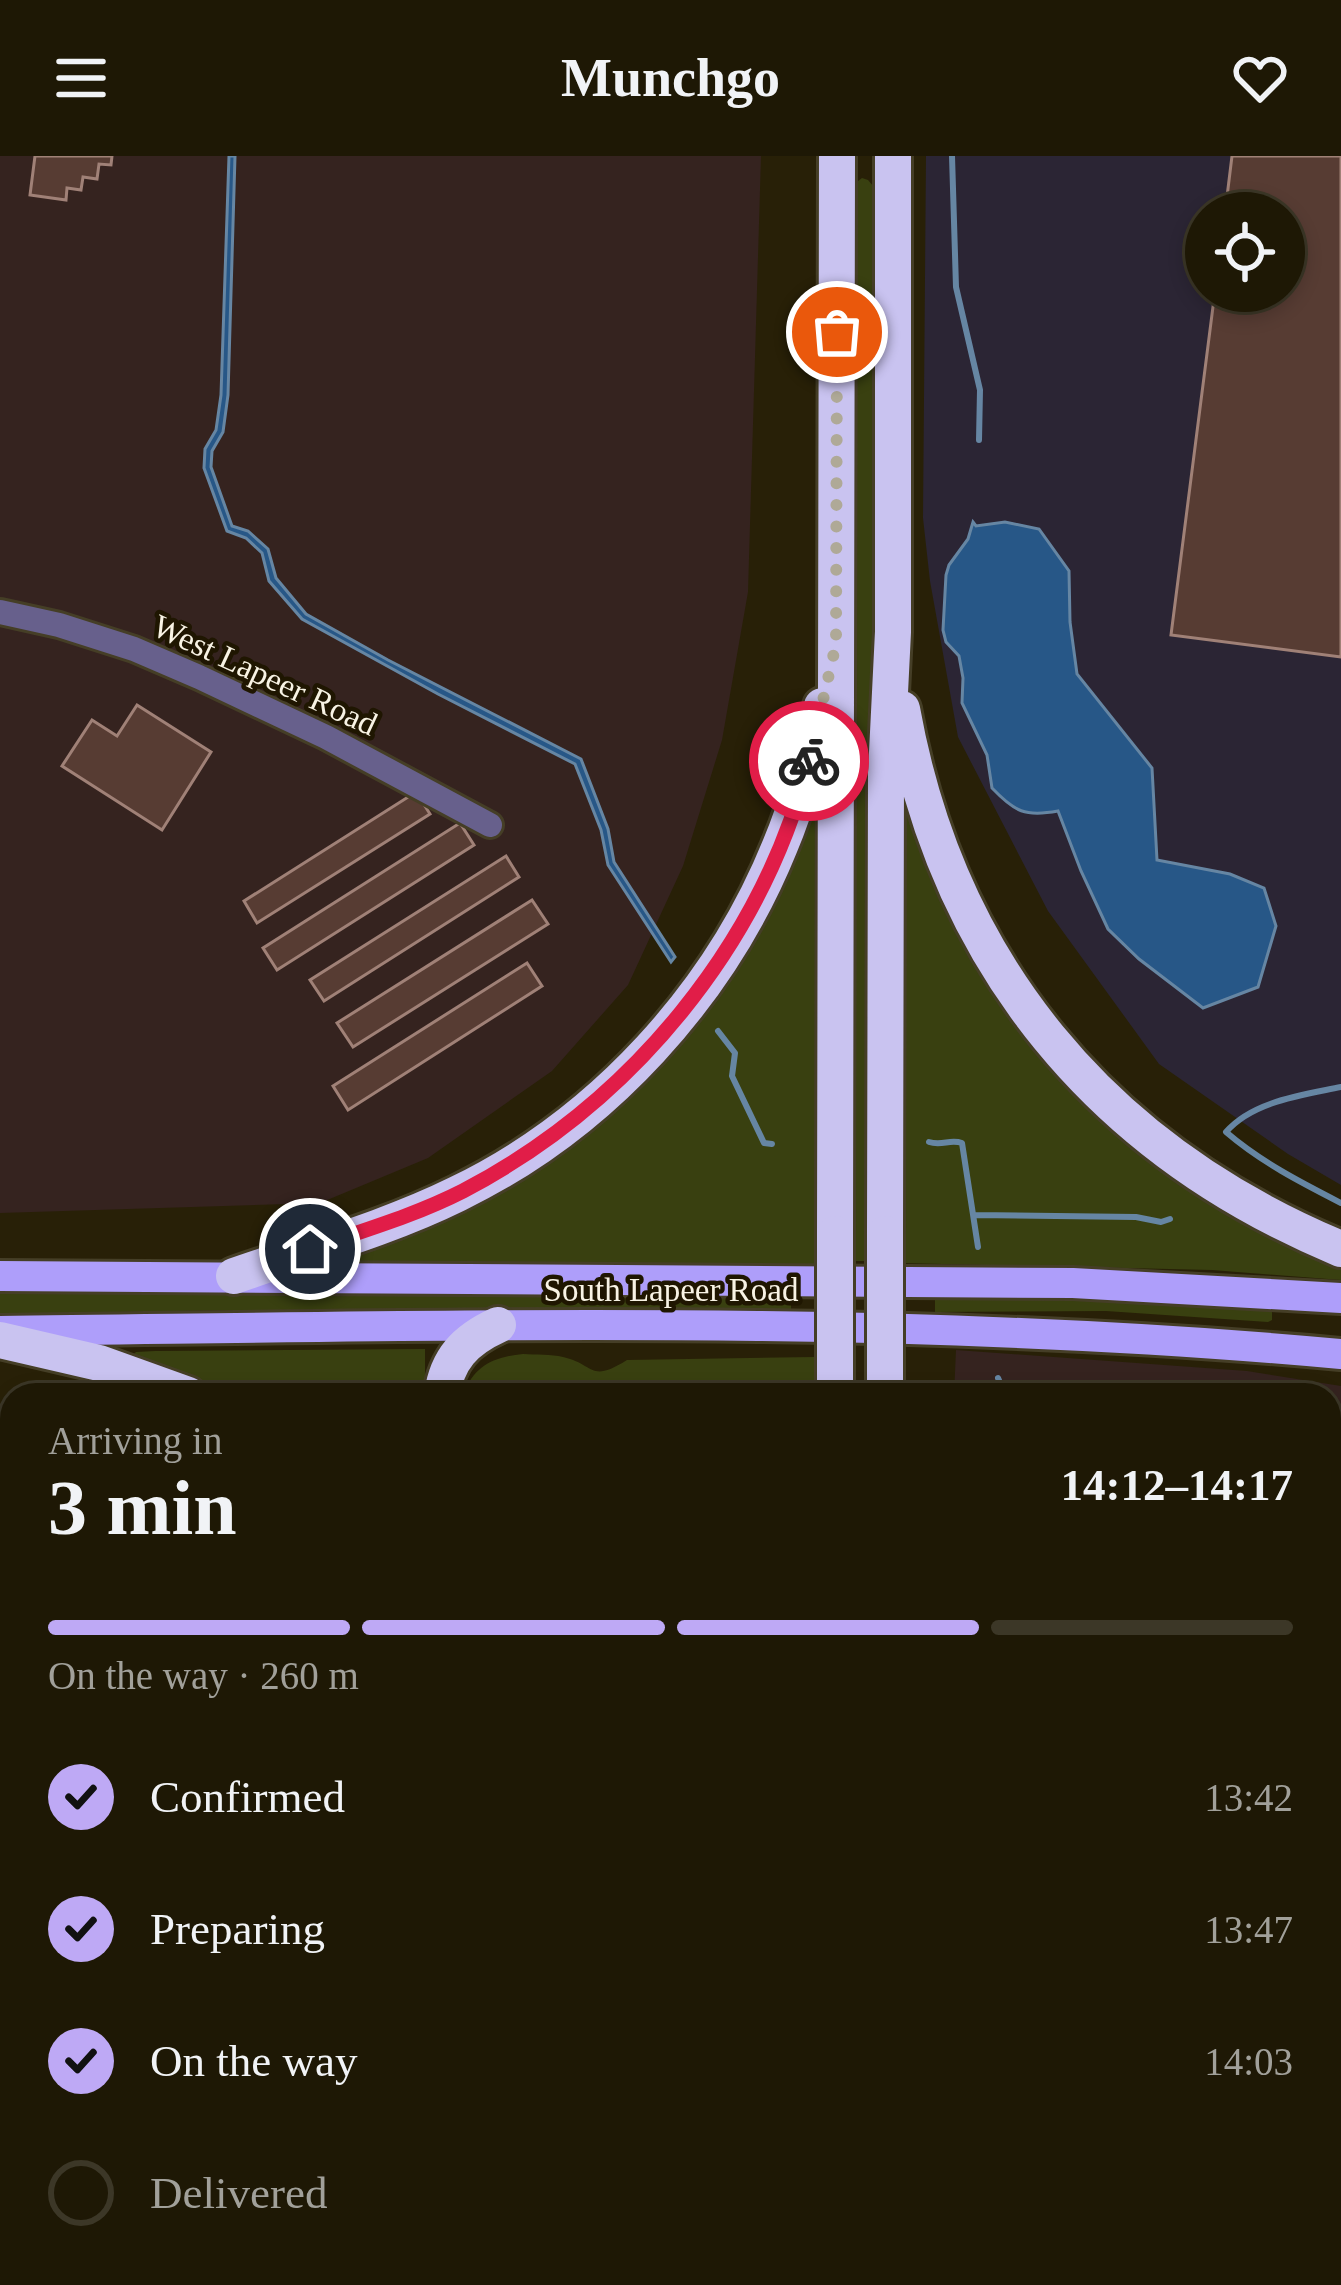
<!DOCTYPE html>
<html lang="en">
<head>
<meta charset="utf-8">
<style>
	:root { --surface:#1e1805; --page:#2b2513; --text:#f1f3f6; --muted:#a1a09a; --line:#3c3727; --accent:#bea9f5 }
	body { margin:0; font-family:"Times New Roman",serif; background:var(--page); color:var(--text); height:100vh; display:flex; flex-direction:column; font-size:45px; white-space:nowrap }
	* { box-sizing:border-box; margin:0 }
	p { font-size:39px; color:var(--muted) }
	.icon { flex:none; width:66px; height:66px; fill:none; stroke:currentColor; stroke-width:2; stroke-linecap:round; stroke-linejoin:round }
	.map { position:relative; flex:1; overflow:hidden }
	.drawer { position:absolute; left:0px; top:1227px; width:1341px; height:903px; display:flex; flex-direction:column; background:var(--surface); border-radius:36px 36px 0 0; box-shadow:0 6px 18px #0003,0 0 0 3px var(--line) }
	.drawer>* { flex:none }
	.tools { position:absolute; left:1185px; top:36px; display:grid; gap:24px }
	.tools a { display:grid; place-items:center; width:120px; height:120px; border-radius:50%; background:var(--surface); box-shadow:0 6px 18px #0003,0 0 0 3px var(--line); font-size:60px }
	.pin { position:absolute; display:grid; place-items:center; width:102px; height:102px; color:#fff; margin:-51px; border:6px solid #fff; border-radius:50%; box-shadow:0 3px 12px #0007 }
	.courier { position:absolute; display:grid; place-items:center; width:120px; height:120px; margin:-60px; border:9px solid #e11d48; border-radius:50%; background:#fff; color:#222; box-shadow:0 3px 15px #0007 }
	.summary em { font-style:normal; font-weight:700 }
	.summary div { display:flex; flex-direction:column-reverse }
	.summary { display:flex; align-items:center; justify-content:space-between; height:204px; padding:0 48px }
	h1 { font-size:78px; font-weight:700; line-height:90px }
	.bar { display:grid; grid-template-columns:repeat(4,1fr); gap:18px 12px; align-content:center; height:144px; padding:0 48px }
	.bar i { height:15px; border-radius:9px; background:var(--line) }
	.bar .active { background:var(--accent) }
	.bar p { grid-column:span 4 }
	ol { padding:0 48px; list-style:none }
	li { display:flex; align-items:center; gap:36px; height:132px }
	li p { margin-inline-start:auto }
	li .icon { padding:12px; border-radius:50%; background:var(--accent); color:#111; stroke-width:4 }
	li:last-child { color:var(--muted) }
	li i { width:66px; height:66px; border:6px solid var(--line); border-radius:50% }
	header { display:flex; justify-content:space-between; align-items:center; height:156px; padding:0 48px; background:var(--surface); font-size:54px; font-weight:700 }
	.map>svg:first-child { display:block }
	.commercial { fill:#2b2534; fill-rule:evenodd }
	.industrial { fill:#35231f }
	.green { fill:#394010 }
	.water { fill:#275787; stroke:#6686a3; stroke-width:3 }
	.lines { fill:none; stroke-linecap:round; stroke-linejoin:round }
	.stream { stroke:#6686a3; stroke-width:6 }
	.building { fill:#573c33; stroke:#a08177; stroke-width:3 }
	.minor-casing { stroke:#453e26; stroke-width:30 }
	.major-casing { stroke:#453e26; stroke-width:36 }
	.highway-casing { stroke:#453e26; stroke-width:42 }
	.minor { stroke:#67608c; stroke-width:24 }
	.major { stroke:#ae9efa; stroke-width:30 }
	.highway { stroke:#c9c3f0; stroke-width:36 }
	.highway-bridge-casing { stroke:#453e26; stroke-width:42; stroke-linecap:butt }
	.highway-bridge { stroke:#c9c3f0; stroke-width:36 }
	.done { stroke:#afa997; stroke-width:12; stroke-dasharray:0 21.6 }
	.route { stroke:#e11d48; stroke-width:15 }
	.labels { text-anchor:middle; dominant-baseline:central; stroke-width:9; stroke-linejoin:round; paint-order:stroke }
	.street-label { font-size:33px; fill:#f8f3e4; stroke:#1f1601 }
</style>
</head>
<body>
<header><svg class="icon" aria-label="menu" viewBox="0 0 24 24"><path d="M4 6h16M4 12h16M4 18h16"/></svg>Munchgo<svg class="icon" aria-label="heart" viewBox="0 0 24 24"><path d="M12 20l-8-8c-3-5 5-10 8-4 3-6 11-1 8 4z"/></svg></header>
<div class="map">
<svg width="1341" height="2129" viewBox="0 0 1341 2129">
	<rect width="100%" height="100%" fill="#282007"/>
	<!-- commercial -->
	<path class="commercial" d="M926,0H1341V1029L1288,998L1159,908L1048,755L958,581L930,425L923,362ZM1206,57H1284V135H1206Z"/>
	<!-- industrial -->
	<path class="industrial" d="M0,0H761L748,436L722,584L683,710L628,829L552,915L428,1002L320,1047L0,1057Z
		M956,1194L1247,1215L1341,1230V2129H0V1306H12V2118H1329V1239H954Z"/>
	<!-- green -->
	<path class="green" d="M862,22L868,24L874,31L872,1105H855V32L858,25Z
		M899,624L1017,858L1341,1105V1124L1212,1114L900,1107Z
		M805,663H815V1108L346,1105L347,1090L599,959Z
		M0,1135L791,1140V1153L236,1154L0,1158Z
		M935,1141H1083L1268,1151L1272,1153V1164L1268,1166L1106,1155L935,1156Z
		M425,1193V1239H210L132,1200L136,1196L155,1195Z
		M523,1198C536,1199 551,1198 563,1201C595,1208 589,1228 627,1204L815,1201V1239H463C474,1210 493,1201 523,1198Z
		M1329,2024L1341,2036V2129H1259L1261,2118H1329Z
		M1054,2118C1092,2118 1141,2109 1175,2129H1054Z"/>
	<!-- water -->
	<path class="water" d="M229,0H235L228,239L223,276L212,295L211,311L232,370L248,375L268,393L276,422L306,458L388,504L581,603L608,673L614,706L675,801L671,806L608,709L601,674L575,608L438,538L302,463L269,425L262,397L246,382L227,375L204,312L205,293L216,274L221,239Z
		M973,366L976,370L1005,366L1039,373L1069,415L1070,466L1077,518L1152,612L1157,704L1230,718L1264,732L1276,770L1258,831L1203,852L1139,803L1108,773L1081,715L1058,655C1025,661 1015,656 992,632L987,599L962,547L963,522L959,500L946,486L943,474L946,419L949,409L968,383Z
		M835,2118H911L916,2129H846Z"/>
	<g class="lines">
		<!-- stream -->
		<path class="stream" d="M952,0L956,131L980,234L979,284
			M718,875L735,897L732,920L764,987L772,988
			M1341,931C1303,939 1253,945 1226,976C1261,1006 1300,1026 1341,1047
			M929,986C942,990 950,983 962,987L978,1091
			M974,1059L1136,1061L1161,1066L1170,1063
			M998,1222L1001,1229L1000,1239"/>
	</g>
	<!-- building -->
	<path class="building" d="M35,0H112L111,9L99,8L97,23L83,21L81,34L67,32L66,44L30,39Z
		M1232,0H1341V501L1171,479L1215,135H1284V57H1225Z
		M137,549L211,596L162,674L62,610L92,564L117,580Z
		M416,636L430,658L257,767L244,745Z
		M460,667L474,689L277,814L263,792Z
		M506,700L519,721L324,845L310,824Z
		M532,744L548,768L353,891L337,867Z
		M527,807L542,830L348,954L333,930Z
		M1329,1349L1341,1351L1338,1411L1329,1410Z
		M76,2118H305L333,2121L332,2129H75Z"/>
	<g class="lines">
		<!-- minor casing -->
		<g class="minor-casing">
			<path id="minor" d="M0,456L59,469L134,493L199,521L326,581L490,669"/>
		</g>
		<!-- major casing -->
		<g class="major-casing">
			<path id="major" d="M0,1120L1073,1127L1341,1142
				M0,1175C447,1170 896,1157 1341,1198"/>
		</g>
		<!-- highway casing -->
		<g class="highway-casing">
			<path id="highway" d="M902,553C948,809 1102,994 1341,1093
				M835,1078L837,0
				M885,1078L886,617L893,476V0
				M234,1120C308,1094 386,1073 457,1038C602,968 720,838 780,690C799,645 811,597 822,550
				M0,1184L99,1207L188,1239
				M442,1239C447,1203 465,1184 498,1169"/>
		</g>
		<!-- minor -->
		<use href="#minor" class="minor"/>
		<!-- major -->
		<use href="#major" class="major"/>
		<!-- highway -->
		<use href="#highway" class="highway"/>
		<!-- highway-bridge casing -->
		<g class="highway-bridge-casing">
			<path id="highway-bridge" d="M835,1078V1232
				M885,1078V1234"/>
		</g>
		<!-- highway-bridge -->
		<use href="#highway-bridge" class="highway-bridge"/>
	</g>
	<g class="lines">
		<!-- done -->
		<path class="done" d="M809,605L836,488L837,176"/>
		<!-- route -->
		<path class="route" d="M310,1093C361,1075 414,1060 463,1035C631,947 762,789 809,605"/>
	</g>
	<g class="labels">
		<!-- street labels -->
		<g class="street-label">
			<text transform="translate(265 519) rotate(25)">West Lapeer Road</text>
			<text x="671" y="1134">South Lapeer Road</text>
		</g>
	</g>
</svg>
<div class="tools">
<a><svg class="icon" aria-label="locate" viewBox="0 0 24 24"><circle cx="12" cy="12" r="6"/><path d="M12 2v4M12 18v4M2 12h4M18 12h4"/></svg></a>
</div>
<div class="pin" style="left:837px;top:176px;background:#ea580c"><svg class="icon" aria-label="bag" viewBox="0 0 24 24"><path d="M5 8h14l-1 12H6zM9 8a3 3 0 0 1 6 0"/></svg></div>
<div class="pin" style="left:310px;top:1093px;background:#1f2937"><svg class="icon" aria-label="home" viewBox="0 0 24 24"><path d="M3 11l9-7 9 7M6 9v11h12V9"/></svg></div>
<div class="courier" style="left:809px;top:605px"><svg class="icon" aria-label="bike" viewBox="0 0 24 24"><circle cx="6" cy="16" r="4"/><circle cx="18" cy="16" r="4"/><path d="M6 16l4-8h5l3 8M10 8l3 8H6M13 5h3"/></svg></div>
<section class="drawer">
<div class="summary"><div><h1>3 min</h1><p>Arriving in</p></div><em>14:12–14:17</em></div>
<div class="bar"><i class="active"></i><i class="active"></i><i class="active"></i><i></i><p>On the way · 260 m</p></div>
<ol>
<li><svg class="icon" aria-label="check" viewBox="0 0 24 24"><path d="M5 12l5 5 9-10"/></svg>Confirmed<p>13:42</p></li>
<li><svg class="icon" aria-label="check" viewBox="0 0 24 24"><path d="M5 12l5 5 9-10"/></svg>Preparing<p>13:47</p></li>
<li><svg class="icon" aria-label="check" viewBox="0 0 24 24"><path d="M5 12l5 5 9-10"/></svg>On the way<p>14:03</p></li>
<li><i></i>Delivered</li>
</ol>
</section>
</div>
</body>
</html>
